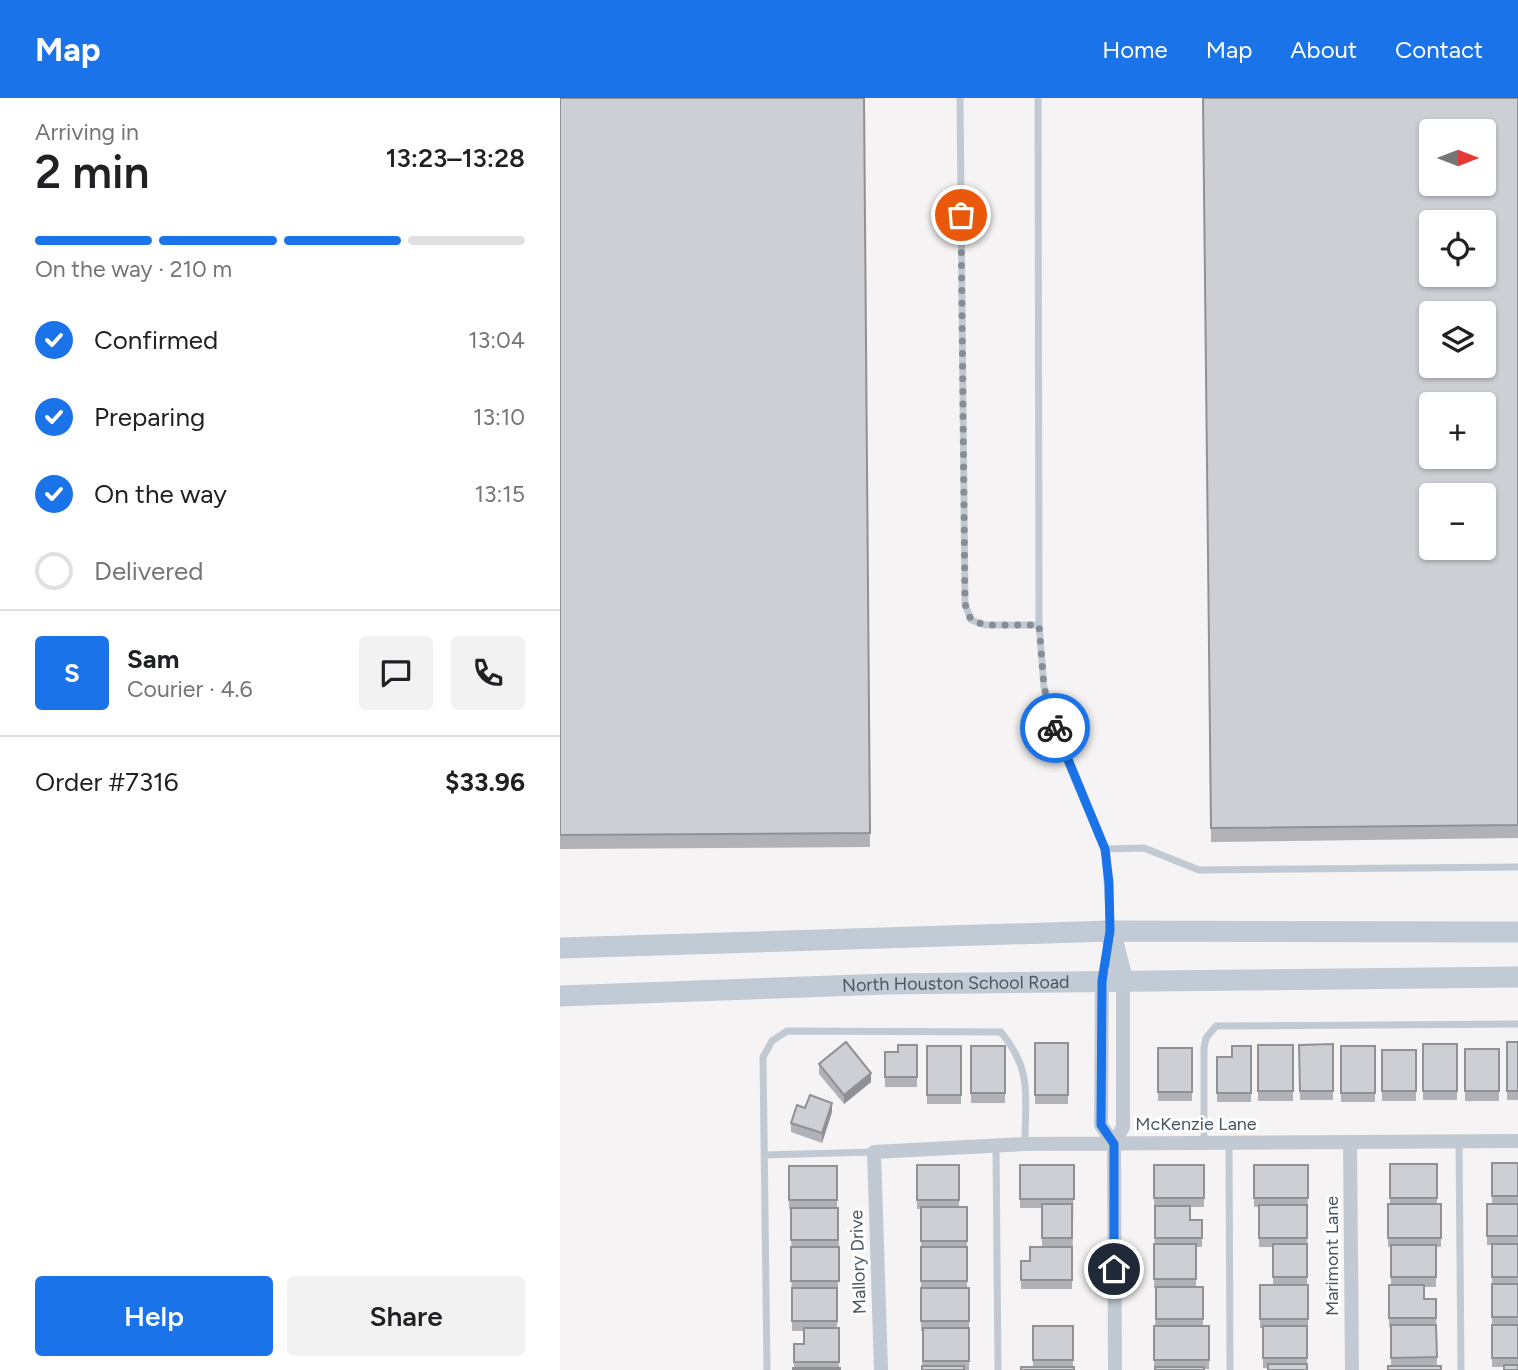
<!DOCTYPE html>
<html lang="en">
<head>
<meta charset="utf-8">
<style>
	:root { --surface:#fff; --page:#f2f2f2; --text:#202124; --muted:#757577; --line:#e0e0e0; --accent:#1a73e8 }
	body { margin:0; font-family:Figtree,sans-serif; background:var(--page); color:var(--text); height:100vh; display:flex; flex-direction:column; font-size:26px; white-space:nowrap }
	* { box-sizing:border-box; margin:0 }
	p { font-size:23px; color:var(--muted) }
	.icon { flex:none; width:38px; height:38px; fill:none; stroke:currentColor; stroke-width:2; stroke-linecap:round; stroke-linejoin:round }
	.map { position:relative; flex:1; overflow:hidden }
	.details { display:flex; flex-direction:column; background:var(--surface); width:560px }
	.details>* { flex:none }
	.needle { width:46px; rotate:90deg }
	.tools { position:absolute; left:859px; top:21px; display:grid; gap:14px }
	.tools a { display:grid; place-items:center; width:77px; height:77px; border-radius:7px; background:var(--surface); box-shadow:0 2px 5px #0004; font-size:35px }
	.pin { position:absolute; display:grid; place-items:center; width:60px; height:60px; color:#fff; margin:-30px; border:4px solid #fff; border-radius:50%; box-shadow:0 2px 7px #0007 }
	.courier { position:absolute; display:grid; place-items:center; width:70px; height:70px; margin:-35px; border:5px solid #1a73e8; border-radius:50%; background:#fff; color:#222; box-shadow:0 2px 9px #0007 }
	.overview em { font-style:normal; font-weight:600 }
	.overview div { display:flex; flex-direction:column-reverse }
	.overview { display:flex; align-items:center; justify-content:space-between; height:119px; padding:0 35px }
	h1 { font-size:46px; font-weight:600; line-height:52px }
	.bar { display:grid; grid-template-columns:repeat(4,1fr); gap:10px 7px; align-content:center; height:84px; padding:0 35px }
	.bar i { height:9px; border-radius:5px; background:var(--line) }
	.bar .on { background:var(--accent) }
	.bar p { grid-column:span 4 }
	.line { display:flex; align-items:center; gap:18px; padding:0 35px; border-top:2px solid var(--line) }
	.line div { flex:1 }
	.round { display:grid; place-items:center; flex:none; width:74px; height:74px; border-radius:7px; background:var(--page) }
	ol { padding:0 35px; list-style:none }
	li { display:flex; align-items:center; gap:21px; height:77px }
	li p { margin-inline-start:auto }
	li .icon { padding:7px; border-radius:50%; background:var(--accent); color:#fff; stroke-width:4 }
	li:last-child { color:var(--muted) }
	li i { width:38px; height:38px; border:4px solid var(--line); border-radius:50% }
	.action { display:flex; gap:14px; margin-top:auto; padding:14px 35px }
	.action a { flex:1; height:80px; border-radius:7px; background:var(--accent); color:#fff; font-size:28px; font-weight:600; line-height:80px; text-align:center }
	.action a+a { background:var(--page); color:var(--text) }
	header { display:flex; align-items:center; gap:42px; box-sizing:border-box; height:98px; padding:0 35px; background:var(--accent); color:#fff }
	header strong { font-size:33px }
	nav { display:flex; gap:38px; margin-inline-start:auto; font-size:24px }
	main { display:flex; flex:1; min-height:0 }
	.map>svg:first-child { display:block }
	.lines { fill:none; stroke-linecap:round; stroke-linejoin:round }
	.lane { stroke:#c1cad2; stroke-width:7 }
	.street { stroke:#c1cad2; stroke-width:14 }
	.secondary { stroke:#c1cbd6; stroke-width:21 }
	.wall { fill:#b0b2b7 }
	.shaded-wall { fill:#909195 }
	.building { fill:#cdcfd5; stroke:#909195; stroke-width:2; fill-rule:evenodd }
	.done { stroke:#868d94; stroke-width:7; stroke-dasharray:0 12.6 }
	.route { stroke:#1a73e8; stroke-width:9 }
	.labels { text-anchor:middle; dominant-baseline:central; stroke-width:6; stroke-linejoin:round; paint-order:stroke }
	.street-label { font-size:18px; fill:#4a5661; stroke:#fff }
</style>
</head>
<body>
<header>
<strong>Map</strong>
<nav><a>Home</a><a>Map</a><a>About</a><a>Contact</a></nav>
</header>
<main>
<section class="details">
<div class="overview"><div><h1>2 min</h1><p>Arriving in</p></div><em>13:23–13:28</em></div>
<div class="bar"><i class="on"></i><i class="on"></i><i class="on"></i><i></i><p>On the way · 210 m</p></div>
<ol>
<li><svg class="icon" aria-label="check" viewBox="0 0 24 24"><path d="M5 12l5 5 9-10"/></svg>Confirmed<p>13:04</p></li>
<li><svg class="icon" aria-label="check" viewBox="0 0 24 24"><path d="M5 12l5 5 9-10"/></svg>Preparing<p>13:10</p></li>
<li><svg class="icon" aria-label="check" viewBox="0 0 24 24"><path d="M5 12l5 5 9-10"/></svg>On the way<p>13:15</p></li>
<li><i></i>Delivered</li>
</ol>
<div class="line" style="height:126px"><b class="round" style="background:var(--accent);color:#fff">S</b><div><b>Sam</b><p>Courier · 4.6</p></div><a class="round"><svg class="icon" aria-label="chat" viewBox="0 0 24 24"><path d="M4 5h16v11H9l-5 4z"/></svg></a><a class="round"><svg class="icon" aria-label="phone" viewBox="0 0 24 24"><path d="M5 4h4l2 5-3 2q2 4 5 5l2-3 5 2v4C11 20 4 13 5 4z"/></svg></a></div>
<div class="line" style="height:91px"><div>Order #7316</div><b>$33.96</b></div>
<div class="action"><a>Help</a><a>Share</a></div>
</section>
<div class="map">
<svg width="958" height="1272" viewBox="0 0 958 1272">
	<rect width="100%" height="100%" fill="#f5f3f3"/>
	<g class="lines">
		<!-- lane -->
		<path class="lane" d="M400,0L405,506L411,522L425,527H479
			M478,0L479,527L484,589L498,642L545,751L550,831
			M545,751L584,750L639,772L958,769
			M899,1043L901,1272
			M644,1045V950L646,940L656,928L958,926
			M669,1045L670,1272
			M436,1048L438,1272
			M204,1057L314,1054
			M207,1272L203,959L212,943L227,933L441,934C473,973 465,998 465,1045"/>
		<!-- street -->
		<path class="street" d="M542,883L541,1027L554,1046
			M790,1044L792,1272
			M321,1272L314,1054L465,1046L958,1043
			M555,1272L554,1046L563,1029V883"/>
		<!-- secondary -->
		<g class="secondary">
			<path d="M550,833L563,883"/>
			<path d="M0,850L550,833L958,834"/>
			<path id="s1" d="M0,898L327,886L958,879"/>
		</g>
	</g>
	<!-- wall -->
	<path class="wall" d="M0,0H304L310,749L0,751Z
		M643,0H958V740L651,744Z
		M947,944H958V1002H947Z
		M475,945H508V1006H475Z
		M773,946V1002H740L739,947Z
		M863,946H897V1002H863Z
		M357,947V989H325V954H338Z
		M698,947H733V1003H698Z
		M367,948H401V1006H367Z
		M411,948H445V1005H411Z
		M691,948V1004H657V959H672Z
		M781,948H815V1004H781Z
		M598,950H632V1003H598Z
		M905,951H939V1003H905Z
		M822,952H856V1003H822Z
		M259,966L311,984L284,1006L259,976Z
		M245,1010L272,1014L262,1045L231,1034V1025Z
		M932,1065H958V1272L944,1269H932V1147H927V1106H932Z
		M830,1066H877V1106H881V1149H876V1189H864V1201H876L877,1268H831V1229H829V1187H831V1149H828V1106H830Z
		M357,1067H399V1109H407V1190H409V1272H362L363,1233H361V1111H357Z
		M460,1067H514L512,1191H461V1163H470L482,1149V1110H460Z
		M594,1067H644V1109H630V1122H642V1149H636V1189H643V1228H649V1271H594L596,1190H594L595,1109H594Z
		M694,1067H748L747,1187H748V1230H747V1272L703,1270V1230H700V1187H713V1149H699V1109H694Z
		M229,1068H277V1110H278L279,1149L277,1230H279V1270H234V1246H244V1233H232L231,1111H229Z
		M473,1228H513V1269H473Z"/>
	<!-- shaded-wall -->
	<path class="shaded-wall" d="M311,975V984L284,1006V997Z
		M272,1005V1014L262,1045V1035Z"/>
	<!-- building -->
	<path class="building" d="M0,0H304L310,735L0,737Z
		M643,0H958V727L651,730ZM872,33H924V86H872ZM872,124H924V177H872ZM872,215H924V268H872ZM872,306H924V359H872ZM872,397H924V450H872Z
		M286,944L311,975L284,997L259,966Z
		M947,944H958V993H947Z
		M475,945H508V997H475Z
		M773,946V993H740L739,947Z
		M863,946H897V993H863Z
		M338,947H357V979H325V954H338Z
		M698,947H733V993H698Z
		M367,948H401V997H367Z
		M411,948H445V995H411Z
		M672,948H691V995H657V959H672Z
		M781,948H815V995H781Z
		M598,950H632V994H598Z
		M905,951H939V993H905Z
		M822,952H856V993H822Z
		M250,997L272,1005L262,1035L231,1025L237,1007L245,1010Z
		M932,1065H958V1098H932Z
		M830,1066H877V1100H830Z
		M357,1067H399V1102H357Z
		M460,1067H514V1101H460Z
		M594,1067H644V1100H594Z
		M694,1067H748V1100H694Z
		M229,1068H277V1102H229Z
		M482,1106H512V1140H482Z
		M828,1106H881V1140H828Z
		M927,1106H958V1138H927Z
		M699,1107H747V1140H699Z
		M595,1108H630V1122H642V1140H595Z
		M361,1109H407V1143H361Z
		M231,1110H278V1142H231Z
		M594,1146H636V1181H594Z
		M713,1146H747V1179H713Z
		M932,1146H958V1179H932Z
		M831,1147H876V1179H831Z
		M231,1149H279V1183H231Z
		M361,1149H407V1183H361Z
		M470,1149H512V1182H461V1163H470Z
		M932,1186H958V1219H932Z
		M700,1187H748V1221H700Z
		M829,1187H864V1201H876V1220H829Z
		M596,1189H643V1221H596Z
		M232,1190H277V1223H232Z
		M361,1190H409V1223H361Z
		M831,1227H876L877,1259L831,1260Z
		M932,1227H958V1260H932Z
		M473,1228H513V1262H473Z
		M594,1228H649V1262H594Z
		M703,1228H747V1260H703Z
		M244,1230H279V1264H234V1246H244Z
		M363,1230H409V1263H363Z
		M708,1266H747V1272H708Z
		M944,1267H958V1272H944Z
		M362,1268H404V1272H362Z
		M828,1268H881V1272H828Z
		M461,1269H514V1272H461Z
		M595,1269H644V1272H595Z
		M233,1270H280V1272H233Z"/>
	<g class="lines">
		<!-- done -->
		<path class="done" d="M401,117L405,506L411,522L425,527H479L484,589L495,630"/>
		<!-- route -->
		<path class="route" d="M495,630L545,751L549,785L550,833L542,883L541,1027L554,1046V1171"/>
	</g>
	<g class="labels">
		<!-- street labels -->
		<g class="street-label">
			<text stroke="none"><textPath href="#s1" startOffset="396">North Houston School Road</textPath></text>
			<text x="636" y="1026">McKenzie Lane</text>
			<text transform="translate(772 1158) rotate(-90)">Marimont Lane</text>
			<text transform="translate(298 1164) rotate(-92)">Mallory Drive</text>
		</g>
	</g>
</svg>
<div class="tools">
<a><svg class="needle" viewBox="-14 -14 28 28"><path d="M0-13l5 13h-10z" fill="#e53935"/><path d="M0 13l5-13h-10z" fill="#757577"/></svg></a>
<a><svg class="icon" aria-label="locate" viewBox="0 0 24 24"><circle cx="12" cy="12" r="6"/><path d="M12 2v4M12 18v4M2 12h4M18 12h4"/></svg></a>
<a><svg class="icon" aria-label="layers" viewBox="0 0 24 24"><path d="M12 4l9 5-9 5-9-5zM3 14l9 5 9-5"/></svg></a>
<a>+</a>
<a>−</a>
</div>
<div class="pin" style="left:401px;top:117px;background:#ea580c"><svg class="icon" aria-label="bag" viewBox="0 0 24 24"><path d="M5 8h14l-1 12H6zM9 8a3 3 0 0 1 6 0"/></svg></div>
<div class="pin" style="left:554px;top:1171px;background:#1f2937"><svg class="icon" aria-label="home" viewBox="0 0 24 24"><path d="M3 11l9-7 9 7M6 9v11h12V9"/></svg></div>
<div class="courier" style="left:495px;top:630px"><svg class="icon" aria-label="bike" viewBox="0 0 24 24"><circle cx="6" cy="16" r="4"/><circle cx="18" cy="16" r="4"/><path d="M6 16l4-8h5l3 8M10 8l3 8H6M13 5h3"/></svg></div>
</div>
</main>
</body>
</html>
